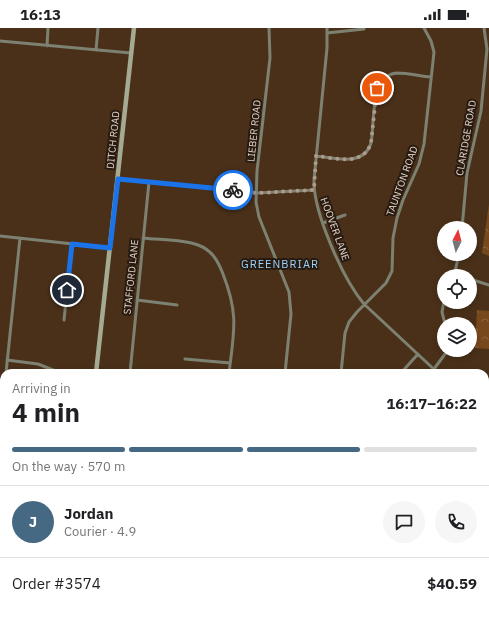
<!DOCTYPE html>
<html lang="en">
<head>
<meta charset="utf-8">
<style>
	:root { --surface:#fff; --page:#f6f6f6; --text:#202124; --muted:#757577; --line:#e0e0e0; --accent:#456982 }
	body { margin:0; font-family:"IBM Plex Sans",sans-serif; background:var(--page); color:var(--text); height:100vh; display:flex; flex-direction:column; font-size:15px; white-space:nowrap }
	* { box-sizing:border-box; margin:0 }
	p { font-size:13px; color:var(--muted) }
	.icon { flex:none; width:22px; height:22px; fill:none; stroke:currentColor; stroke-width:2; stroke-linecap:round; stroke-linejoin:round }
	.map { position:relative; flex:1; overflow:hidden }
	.sheet { position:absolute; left:0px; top:341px; width:489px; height:248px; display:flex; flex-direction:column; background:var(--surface); border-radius:12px 12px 0 0; box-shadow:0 2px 6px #0003 }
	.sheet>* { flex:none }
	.needle { width:26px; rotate:6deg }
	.tools { position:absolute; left:437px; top:193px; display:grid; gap:8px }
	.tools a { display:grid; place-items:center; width:40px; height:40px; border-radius:50%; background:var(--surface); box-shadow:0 2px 6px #0003; font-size:20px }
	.pin { position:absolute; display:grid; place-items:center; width:34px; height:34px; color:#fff; margin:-17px; border:2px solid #fff; border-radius:50%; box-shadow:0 1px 4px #0007 }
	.courier { position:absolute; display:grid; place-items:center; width:40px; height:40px; margin:-20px; border:3px solid #1a73e8; border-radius:50%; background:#fff; color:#222; box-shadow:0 1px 5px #0007 }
	.summary em { font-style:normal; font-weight:800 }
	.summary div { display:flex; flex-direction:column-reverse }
	.summary { display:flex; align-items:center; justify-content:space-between; height:68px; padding:0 12px }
	h1 { font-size:26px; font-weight:800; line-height:30px }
	.bar { display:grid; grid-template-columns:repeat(4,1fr); gap:6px 4px; align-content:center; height:48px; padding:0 12px }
	.bar i { height:5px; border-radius:3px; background:var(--line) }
	.bar .active { background:var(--accent) }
	.bar p { grid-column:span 4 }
	.line { display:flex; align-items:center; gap:10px; padding:0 12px; border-top:1px solid var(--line) }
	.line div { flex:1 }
	.round { display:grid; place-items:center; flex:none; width:42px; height:42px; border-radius:21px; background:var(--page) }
	.status { display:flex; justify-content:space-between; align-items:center; height:28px; padding:0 20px; background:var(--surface); direction:ltr }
	.status svg { height:11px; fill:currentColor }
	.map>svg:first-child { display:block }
	.forest { fill:url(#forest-crowns) }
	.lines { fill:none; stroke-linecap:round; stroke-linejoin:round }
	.street { stroke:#7d8171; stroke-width:3 }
	.secondary { stroke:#a4ab92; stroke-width:4.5 }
	.done { stroke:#af9b8b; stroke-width:4; stroke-dasharray:0 7.2 }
	.route { stroke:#1a73e8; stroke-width:5 }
	.labels { text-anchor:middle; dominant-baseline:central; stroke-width:4; stroke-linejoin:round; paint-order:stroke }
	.street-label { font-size:10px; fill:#e6d5c8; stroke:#271b11 }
	.neighbourhood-label { font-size:11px; letter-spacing:1px; fill:#9ad2fa; stroke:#271b11 }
</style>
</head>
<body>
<div class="status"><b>16:13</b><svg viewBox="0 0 49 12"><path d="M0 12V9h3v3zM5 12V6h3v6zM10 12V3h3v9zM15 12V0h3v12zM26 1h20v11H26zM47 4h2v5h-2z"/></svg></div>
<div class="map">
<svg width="489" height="589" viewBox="0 0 489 589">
	<defs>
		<pattern id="forest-crowns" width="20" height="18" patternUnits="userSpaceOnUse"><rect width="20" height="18" fill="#78481d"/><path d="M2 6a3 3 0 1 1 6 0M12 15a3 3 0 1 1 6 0" fill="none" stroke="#8b623c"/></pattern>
	</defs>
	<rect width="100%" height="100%" fill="#4a3019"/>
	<!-- forest -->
	<path class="forest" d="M489,176V228L482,225Z
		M477,282L489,283V321L475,320Z"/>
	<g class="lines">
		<!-- street -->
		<path class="street" d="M269,0L270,30L257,143L256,174L259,189L289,264L291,286L285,345
			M327,0V20L314,152C313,184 343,251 364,276L438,345
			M327,5L364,1
			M0,13L131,25
			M47,18L48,0
			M96,22L98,0
			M316,128C335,130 364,139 371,115C375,95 369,47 397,45C408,45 420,48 431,49
			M118,151L257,165L314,162
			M323,195L345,187
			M462,200L467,145L481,83L487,21L484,0
			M0,208L110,220
			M143,210C160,212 182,211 198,217C212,222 218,233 223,246C239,287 234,303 229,345
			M455,246L461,248
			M454,248L459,226
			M470,251L489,257
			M137,272L177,277
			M444,273L442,284L445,296
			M64,292L72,216
			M185,331L230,335
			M7,332L38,336L58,344
			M434,341L448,322
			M6,345L20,210
			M130,345L149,154
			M341,345L345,305L349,294L357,284L386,255L392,243L393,210L397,190L403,172L419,136L424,116L434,24L431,13L424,0
			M401,345L418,326
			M0,380L4,365
			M0,530L4,535
			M178,589L179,585
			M239,589L240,585"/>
		<!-- secondary -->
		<path class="secondary" d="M96,345L134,0
			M0,428H4
			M485,473L489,474
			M0,587L14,585
			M70,589V585
			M454,589V585"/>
	</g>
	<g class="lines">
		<!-- done -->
		<path class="done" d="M233,162L257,165L314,162L316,128C336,130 363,139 371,115L377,60"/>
		<!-- route -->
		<path class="route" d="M67,262L72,216L110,220L118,151L233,162"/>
	</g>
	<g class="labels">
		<!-- street labels -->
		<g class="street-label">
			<text transform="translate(254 103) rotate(-84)">LIEBER ROAD</text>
			<text transform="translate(466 110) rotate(-80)">CLARIDGE ROAD</text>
			<text transform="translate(113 112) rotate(-84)">DITCH ROAD</text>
			<text transform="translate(402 153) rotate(-70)">TAUNTON ROAD</text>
			<text transform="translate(335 201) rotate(70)">HOOVER LANE</text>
			<text transform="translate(131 249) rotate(-84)">STAFFORD LANE</text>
		</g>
		<!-- neighbourhood labels -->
		<g class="neighbourhood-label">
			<text x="280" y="236">GREENBRIAR</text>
		</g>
	</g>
</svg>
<div class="tools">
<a><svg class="needle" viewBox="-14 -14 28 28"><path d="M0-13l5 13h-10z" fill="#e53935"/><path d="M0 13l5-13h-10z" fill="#757577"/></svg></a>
<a><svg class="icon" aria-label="locate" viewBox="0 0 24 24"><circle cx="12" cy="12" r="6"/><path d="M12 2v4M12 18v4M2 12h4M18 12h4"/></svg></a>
<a><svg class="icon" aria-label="layers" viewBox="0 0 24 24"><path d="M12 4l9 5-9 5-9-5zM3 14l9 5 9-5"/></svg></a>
</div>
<div class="pin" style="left:377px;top:60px;background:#ea580c"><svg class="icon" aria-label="bag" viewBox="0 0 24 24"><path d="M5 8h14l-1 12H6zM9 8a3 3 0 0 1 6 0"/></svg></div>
<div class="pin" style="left:67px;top:262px;background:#1f2937"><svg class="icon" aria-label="home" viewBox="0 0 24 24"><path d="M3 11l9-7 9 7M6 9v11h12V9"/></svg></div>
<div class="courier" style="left:233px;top:162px"><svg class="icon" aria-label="bike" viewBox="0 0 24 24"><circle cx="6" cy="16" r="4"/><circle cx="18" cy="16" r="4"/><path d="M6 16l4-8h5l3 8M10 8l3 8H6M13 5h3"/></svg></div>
<section class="sheet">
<div class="summary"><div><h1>4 min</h1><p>Arriving in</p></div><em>16:17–16:22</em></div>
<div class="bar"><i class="active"></i><i class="active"></i><i class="active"></i><i></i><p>On the way · 570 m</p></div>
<div class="line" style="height:72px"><b class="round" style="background:var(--accent);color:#fff">J</b><div><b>Jordan</b><p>Courier · 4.9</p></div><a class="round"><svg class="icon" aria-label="chat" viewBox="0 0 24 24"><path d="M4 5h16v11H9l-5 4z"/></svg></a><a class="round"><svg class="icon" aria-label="phone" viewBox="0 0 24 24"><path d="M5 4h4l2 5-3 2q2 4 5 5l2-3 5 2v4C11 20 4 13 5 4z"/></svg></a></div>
<div class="line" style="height:52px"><div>Order #3574</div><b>$40.59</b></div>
</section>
</div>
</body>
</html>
